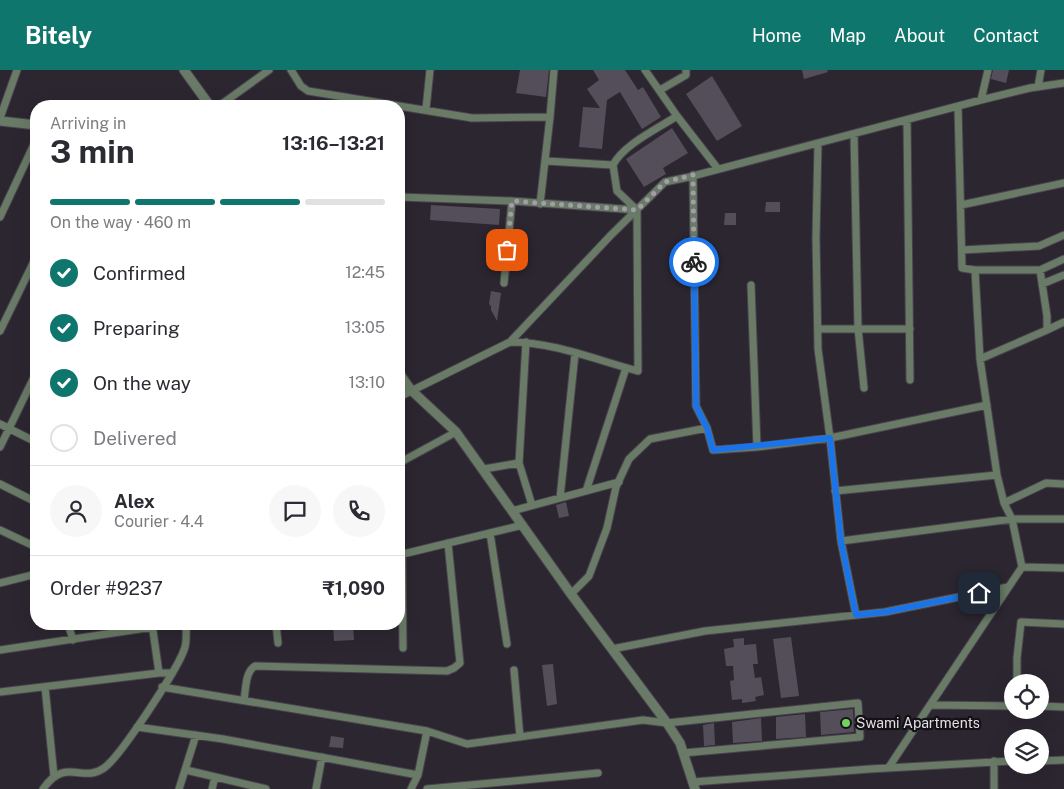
<!DOCTYPE html>
<html lang="en">
<head>
<meta charset="utf-8">
<style>
	:root { --surface:#fff; --page:#f7f7f7; --text:#2b2b33; --muted:#7c7c81; --line:#e1e1e2; --accent:#0f766e }
	body { margin:0; font-family:"Public Sans",sans-serif; background:var(--page); color:var(--text); height:100vh; display:flex; flex-direction:column; font-size:19px; white-space:nowrap }
	* { box-sizing:border-box; margin:0 }
	p { font-size:16px; color:var(--muted) }
	.icon { flex:none; width:28px; height:28px; fill:none; stroke:currentColor; stroke-width:2; stroke-linecap:round; stroke-linejoin:round }
	.map { position:relative; flex:1; overflow:hidden }
	.details { position:absolute; left:30px; top:30px; width:375px; height:530px; display:flex; flex-direction:column; background:var(--surface); border-radius:20px; box-shadow:0 5px 20px #0002 }
	.details>* { flex:none }
	.controls { position:absolute; left:1004px; top:604px; display:grid; gap:10px }
	.controls a { display:grid; place-items:center; width:45px; height:45px; border-radius:50%; background:var(--surface); box-shadow:0 5px 20px #0002; font-size:25px }
	.pin { position:absolute; display:grid; place-items:center; width:42px; height:42px; color:#fff; margin:-21px; border-radius:10px; box-shadow:0 2px 8px #0006 }
	.courier { position:absolute; display:grid; place-items:center; width:50px; height:50px; margin:-25px; border:4px solid #1a73e8; border-radius:50%; background:#fff; color:#222; box-shadow:0 1px 6px #0007 }
	.summary em { font-style:normal; font-weight:700 }
	.summary div { display:flex; flex-direction:column-reverse }
	.summary { display:flex; align-items:center; justify-content:space-between; height:85px; padding:0 20px }
	h1 { font-size:32px; font-weight:700; line-height:38px }
	.bar { display:grid; grid-template-columns:repeat(4,1fr); gap:8px 5px; align-content:center; height:60px; padding:0 20px }
	.bar i { height:6px; border-radius:4px; background:var(--line) }
	.bar .selected { background:var(--accent) }
	.bar p { grid-column:span 4 }
	.line { display:flex; align-items:center; gap:12px; padding:0 20px; border-top:1px solid var(--line) }
	.line div { flex:1 }
	.round { display:grid; place-items:center; flex:none; width:52px; height:52px; border-radius:26px; background:var(--page) }
	ol { padding:0 20px; list-style:none }
	li { display:flex; align-items:center; gap:15px; height:55px }
	li p { margin-inline-start:auto }
	li .icon { padding:5px; border-radius:50%; background:var(--accent); color:#fff; stroke-width:4 }
	li:last-child { color:var(--muted) }
	li i { width:28px; height:28px; border:2px solid var(--line); border-radius:50% }
	header { display:flex; align-items:center; gap:30px; box-sizing:border-box; height:70px; padding:0 25px; background:var(--accent); color:#fff }
	header strong { font-size:24px }
	nav { display:flex; gap:28px; margin-inline-start:auto; font-size:18px }
	.map>svg:first-child { display:block }
	.building { fill:#544e5a }
	.lines { fill:none; stroke-linecap:round; stroke-linejoin:round }
	.minor-casing { stroke:#49434e; stroke-width:9 }
	.tertiary-casing { stroke:#49434e; stroke-width:11 }
	.minor { stroke:#697b66; stroke-width:7 }
	.tertiary { stroke:#697b66; stroke-width:9 }
	.done { stroke:#a29ea6; stroke-width:5; stroke-dasharray:0 9 }
	.route { stroke:#1a73e8; stroke-width:6 }
	.poi-dot { fill:#71d25e; stroke:#131115; stroke-width:2 }
	.labels { text-anchor:middle; dominant-baseline:central; stroke-width:4.5; stroke-linejoin:round; paint-order:stroke }
	.poi-label { font-size:14px; fill:#e2dee5; stroke:#131115; text-anchor:start }
</style>
</head>
<body>
<header>
<strong>Bitely</strong>
<nav><a>Home</a><a>Map</a><a>About</a><a>Contact</a></nav>
</header>
<div class="map">
<svg width="1064" height="719" viewBox="0 0 1064 719">
	<rect width="100%" height="100%" fill="#2c2631"/>
	<!-- building -->
	<path class="building" d="M520,0H549L546,27L516,23Z
		M593,0H625L638,20L643,17L661,47L642,59L620,22L607,30L602,79L579,77L583,37L600,38L587,19L599,10Z
		M802,0H827L828,2L804,9Z
		M993,0H1009L1006,13L991,9Z
		M712,6L742,56L717,71L686,24Z
		M672,58L688,83L663,98L666,104L644,117L626,89Z
		M766,132H780V142H765Z
		M431,135L500,139L499,155L430,150Z
		M725,143H736V155H724Z
		M491,221L501,223L497,251L491,240V236L489,234Z
		M566,432L569,446L559,448L556,435Z
		M333,554H353L354,570L334,571Z
		M791,567L799,626L781,628L773,569Z
		M744,568V575L756,574L758,594H753L755,608L761,607L764,625L755,627L756,631L742,633V629L732,630L730,611L734,610L733,596H726L724,579L734,577L733,569Z
		M553,594L557,634L547,636L542,595Z
		M853,639L854,662L821,665L820,642Z
		M805,644L806,667L776,669V647Z
		M761,648L762,671L733,673L732,652Z
		M714,653L715,675L704,676L703,655Z
		M331,666L344,668L343,678L329,677Z"/>
	<g class="lines">
		<!-- minor casing -->
		<g class="minor-casing">
			<path id="minor" d="M291,0L301,16L308,21L472,48L550,47L554,0
				M645,0L677,46L718,99
				M1038,17L1041,0
				M660,20L686,5V0
				M981,30L988,0
				M219,36L269,0
				M958,37L962,198L975,200
				M426,39L430,0
				M0,48L17,0
				M907,50L910,310
				M854,64L858,258L864,318
				M818,73L816,168L818,279L830,368L841,471L856,545
				M613,95C623,75 657,59 677,46
				M693,105L696,336L707,358L713,380L757,377
				M399,127L512,131L637,140
				M540,134L550,47
				M961,135L1064,113
				M0,147L36,70
				M962,180L1039,176L1064,165
				M1040,200L1064,189
				M504,213L512,131
				M1042,214L1064,205
				M751,215L757,377L830,368L987,335
				M818,259H910
				M1047,260L1064,252
				M0,261L36,187
				M510,272C553,272 596,290 638,301L637,140L617,121L613,95L546,91
				M526,272L519,393L532,435
				M980,289L1047,260V246L1040,200H975L980,289L997,405L1004,433L1012,449L1022,497
				M399,327L510,272L611,165L665,112L689,107L981,30L1030,18L1064,13
				M0,354L36,372
				M0,377L36,303
				M399,393L456,362
				M484,399L519,393
				M0,414L36,432
				M586,421L626,298
				M835,421L997,405
				M560,428L575,284
				M1004,433L1046,413L1064,414
				M512,441L619,412
				M0,460L36,477
				M490,463L507,574
				M841,471L1012,449H1064
				M402,484L403,578
				M399,485L523,455
				M0,513L36,504
				M571,524L589,506L607,458L616,417L629,389L650,369L707,358
				M68,554L73,570
				M152,554L159,603
				M276,554L278,573
				M612,579L705,561L885,542L1008,517
				M0,580L153,557
				M514,600L520,667
				M1017,612V588L1021,552L1064,554
				M45,617L54,706
				M162,617L427,661
				M0,622L159,603H170
				M244,630C246,619 245,602 255,596L447,601L454,598L460,593L448,473
				M1012,636L930,635L1022,497L1064,498
				M1040,636L1064,637
				M137,657L223,669L418,705
				M994,691V719
				M1040,691L1064,690
				M889,697L930,635
				M186,700L266,719
				M692,712L870,699L1012,691
				M43,719C66,686 82,714 104,698C120,687 180,596 185,577C187,569 186,561 186,554
				M179,719L196,665
				M212,719L215,707
				M316,719L322,687
				M411,719L418,705L427,661L467,674L643,650L667,653L858,633L860,667L683,683
				M427,719L598,703"/>
		</g>
		<!-- tertiary casing -->
		<g class="tertiary-casing">
			<path id="tertiary" d="M184,0L210,36
				M0,51L36,55
				M399,303L411,320L456,362L571,524L667,653L680,673L695,719"/>
		</g>
		<!-- minor -->
		<use href="#minor" class="minor"/>
		<!-- tertiary -->
		<use href="#tertiary" class="tertiary"/>
	</g>
	<g class="lines">
		<!-- done -->
		<path class="done" d="M507,180L512,131L637,140L665,112L693,105L694,192"/>
		<!-- route -->
		<path class="route" d="M694,192L696,336L707,358L713,380L830,368L841,471L856,545L885,542L979,523"/>
	</g>
	<!-- markers -->
	<circle class="poi-dot" cx="846" cy="653" r="5"/>
	<g class="labels">
		<!-- poi labels -->
		<g class="poi-label">
			<text x="856" y="653">Swami Apartments</text>
		</g>
	</g>
</svg>
<div class="controls">
<a><svg class="icon" aria-label="locate" viewBox="0 0 24 24"><circle cx="12" cy="12" r="6"/><path d="M12 2v4M12 18v4M2 12h4M18 12h4"/></svg></a>
<a><svg class="icon" aria-label="layers" viewBox="0 0 24 24"><path d="M12 4l9 5-9 5-9-5zM3 14l9 5 9-5"/></svg></a>
</div>
<div class="pin" style="left:507px;top:180px;background:#ea580c"><svg class="icon" aria-label="bag" viewBox="0 0 24 24"><path d="M5 8h14l-1 12H6zM9 8a3 3 0 0 1 6 0"/></svg></div>
<div class="pin" style="left:979px;top:523px;background:#1f2937"><svg class="icon" aria-label="home" viewBox="0 0 24 24"><path d="M3 11l9-7 9 7M6 9v11h12V9"/></svg></div>
<div class="courier" style="left:694px;top:192px"><svg class="icon" aria-label="bike" viewBox="0 0 24 24"><circle cx="6" cy="16" r="4"/><circle cx="18" cy="16" r="4"/><path d="M6 16l4-8h5l3 8M10 8l3 8H6M13 5h3"/></svg></div>
<section class="details">
<div class="summary"><div><h1>3 min</h1><p>Arriving in</p></div><em>13:16–13:21</em></div>
<div class="bar"><i class="selected"></i><i class="selected"></i><i class="selected"></i><i></i><p>On the way · 460 m</p></div>
<ol>
<li><svg class="icon" aria-label="check" viewBox="0 0 24 24"><path d="M5 12l5 5 9-10"/></svg>Confirmed<p>12:45</p></li>
<li><svg class="icon" aria-label="check" viewBox="0 0 24 24"><path d="M5 12l5 5 9-10"/></svg>Preparing<p>13:05</p></li>
<li><svg class="icon" aria-label="check" viewBox="0 0 24 24"><path d="M5 12l5 5 9-10"/></svg>On the way<p>13:10</p></li>
<li><i></i>Delivered</li>
</ol>
<div class="line" style="height:90px"><a class="round"><svg class="icon" aria-label="person" viewBox="0 0 24 24"><circle cx="12" cy="8" r="4"/><path d="M4 21q1-7 8-7t8 7"/></svg></a><div><b>Alex</b><p>Courier · 4.4</p></div><a class="round"><svg class="icon" aria-label="chat" viewBox="0 0 24 24"><path d="M4 5h16v11H9l-5 4z"/></svg></a><a class="round"><svg class="icon" aria-label="phone" viewBox="0 0 24 24"><path d="M5 4h4l2 5-3 2q2 4 5 5l2-3 5 2v4C11 20 4 13 5 4z"/></svg></a></div>
<div class="line" style="height:65px"><div>Order #9237</div><b>₹1,090</b></div>
</section>
</div>
</body>
</html>
